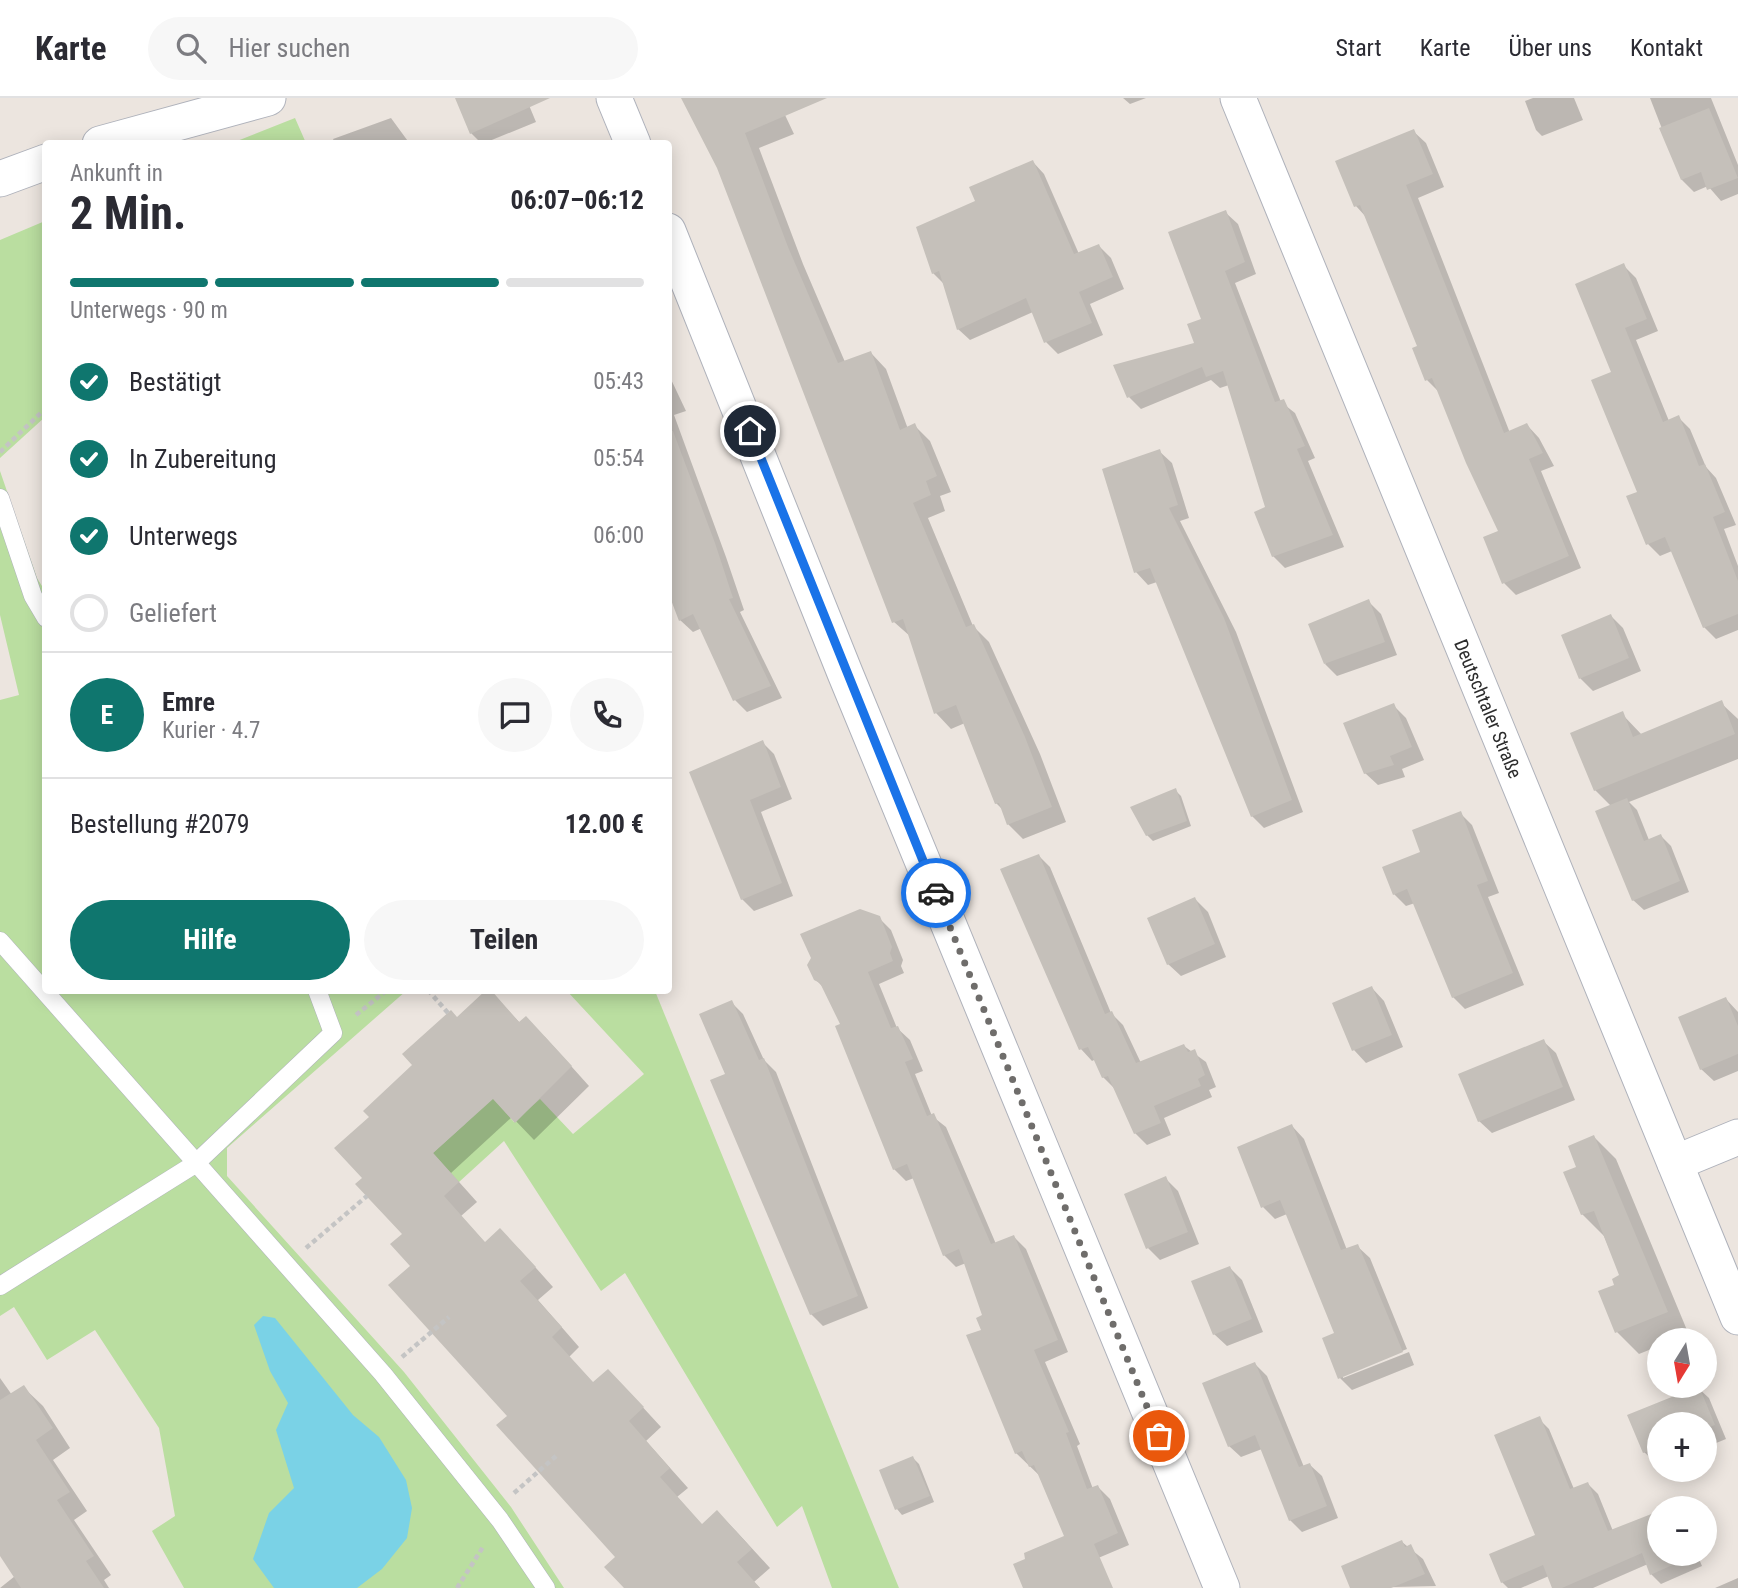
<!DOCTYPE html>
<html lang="de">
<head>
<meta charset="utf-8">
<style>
	:root { --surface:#fff; --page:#f7f7f7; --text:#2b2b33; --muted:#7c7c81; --line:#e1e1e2; --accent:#0f766e }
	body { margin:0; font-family:"Roboto Condensed",sans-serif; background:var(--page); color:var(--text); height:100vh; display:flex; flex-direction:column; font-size:26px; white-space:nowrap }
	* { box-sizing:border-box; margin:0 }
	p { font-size:23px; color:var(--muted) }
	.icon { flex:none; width:38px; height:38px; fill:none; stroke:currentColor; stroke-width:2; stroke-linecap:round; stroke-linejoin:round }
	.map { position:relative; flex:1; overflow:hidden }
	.details { position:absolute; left:42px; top:42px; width:630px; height:854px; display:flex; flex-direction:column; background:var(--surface); border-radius:7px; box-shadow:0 4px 18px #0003 }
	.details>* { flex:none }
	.needle { width:46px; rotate:191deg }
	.buttons { position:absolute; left:1647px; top:1230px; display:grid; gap:14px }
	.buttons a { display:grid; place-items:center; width:70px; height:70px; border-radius:50%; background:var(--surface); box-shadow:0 4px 18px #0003; font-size:35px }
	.pin { position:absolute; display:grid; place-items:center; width:60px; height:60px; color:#fff; margin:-30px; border:4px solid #fff; border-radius:50%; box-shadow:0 2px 7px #0007 }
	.courier { position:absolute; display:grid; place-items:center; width:70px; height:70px; margin:-35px; border:5px solid #1a73e8; border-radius:50%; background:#fff; color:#222; box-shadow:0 2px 9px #0007 }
	.headline em { font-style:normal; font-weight:700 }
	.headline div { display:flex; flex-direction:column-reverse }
	.headline { display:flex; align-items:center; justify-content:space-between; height:119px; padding:0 28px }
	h1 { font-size:46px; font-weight:700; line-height:52px }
	.bar { display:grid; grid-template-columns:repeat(4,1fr); gap:10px 7px; align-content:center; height:84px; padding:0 28px }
	.bar i { height:9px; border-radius:5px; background:var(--line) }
	.bar .on { background:var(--accent) }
	.bar p { grid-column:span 4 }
	.line { display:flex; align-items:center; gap:18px; padding:0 28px; border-top:2px solid var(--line) }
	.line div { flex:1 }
	.round { display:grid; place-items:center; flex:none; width:74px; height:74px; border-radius:37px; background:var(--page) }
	ol { padding:0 28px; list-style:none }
	li { display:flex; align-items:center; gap:21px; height:77px }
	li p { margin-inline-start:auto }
	li .icon { padding:7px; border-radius:50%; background:var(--accent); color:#fff; stroke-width:4 }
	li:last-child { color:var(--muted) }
	li i { width:38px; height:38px; border:4px solid var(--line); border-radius:50% }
	.primary-button { display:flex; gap:14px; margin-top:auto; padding:14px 28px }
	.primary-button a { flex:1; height:80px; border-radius:42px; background:var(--accent); color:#fff; font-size:28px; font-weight:700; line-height:80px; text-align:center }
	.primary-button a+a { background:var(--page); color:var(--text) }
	header { display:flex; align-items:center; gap:42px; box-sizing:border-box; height:98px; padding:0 35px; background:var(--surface); border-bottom:2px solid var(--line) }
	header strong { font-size:33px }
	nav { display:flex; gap:38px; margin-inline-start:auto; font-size:24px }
	.search { width:490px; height:63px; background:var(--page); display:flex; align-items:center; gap:18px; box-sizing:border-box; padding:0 24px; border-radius:38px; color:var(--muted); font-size:26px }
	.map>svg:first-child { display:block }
	.green { fill:#badea0 }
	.water { fill:#7ad2e6 }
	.shadow { fill:#0003 }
	.building { fill:#c5c0ba }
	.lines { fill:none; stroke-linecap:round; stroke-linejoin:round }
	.lane-casing { stroke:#afb2bb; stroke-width:19 }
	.street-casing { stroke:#afb2bb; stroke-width:37 }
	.path { stroke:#c4c4c4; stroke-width:4.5; stroke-dasharray:5 3.5; stroke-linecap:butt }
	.lane { stroke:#fff; stroke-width:18 }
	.street { stroke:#fff; stroke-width:35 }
	.done { stroke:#6f6d6b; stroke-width:7; stroke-dasharray:0 12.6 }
	.route { stroke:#1a73e8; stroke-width:9 }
	.labels { text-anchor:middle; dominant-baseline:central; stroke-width:7; stroke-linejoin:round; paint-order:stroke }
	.street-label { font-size:19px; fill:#2c2c2c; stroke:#fff }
</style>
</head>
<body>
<header>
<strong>Karte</strong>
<div class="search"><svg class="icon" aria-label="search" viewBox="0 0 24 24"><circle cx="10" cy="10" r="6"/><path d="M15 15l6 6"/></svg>Hier suchen</div>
<nav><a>Start</a><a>Karte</a><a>Über uns</a><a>Kontakt</a></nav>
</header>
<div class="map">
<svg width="1738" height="1490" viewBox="0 0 1738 1490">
	<rect width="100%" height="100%" fill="#ece5df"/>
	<!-- green -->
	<path class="green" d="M295,20L306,45H232Z
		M45,123V319L0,360V142Z
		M0,373L37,480L45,493L46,892L406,893L227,1050V1078L404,1274L511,1409L564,1490H184L152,1433L175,1418L159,1330L95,1232L47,1262L14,1209L0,1218V602L19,597L0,517Z
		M567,893H655L899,1490H832L802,1408L777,1429L625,1175L601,1193L504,1043L459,1084L433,1055L465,1026L483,989L514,1024L540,1001L573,1036L644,976Z"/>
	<!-- water -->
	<path class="water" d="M263,1218L275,1220L353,1317L379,1339L406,1382L412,1410L407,1440L382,1471L357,1490H274L253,1461L269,1415L294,1390L276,1332L288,1305L270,1273L254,1227Z"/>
	<!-- shadow -->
	<path class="shadow" d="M457,0H526L536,24L482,46L471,35Z
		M683,0H777L794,36L759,50L803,166L845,264L871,255L886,271L908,331L915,328L930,343L951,394L940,398L945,413L928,420L973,528L989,544L1040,656L1066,724L1023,741L1008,726L1004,713L996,705L965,625L951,631L936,615L911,539L894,524L719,70Z
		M1123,0H1146L1130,6Z
		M1533,0H1574L1583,22L1542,38L1536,32L1525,3Z
		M1650,0H1711L1738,67V96L1721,103L1708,88L1694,94L1682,82Z
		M391,20L410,46H335L333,41Z
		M1413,33L1426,45L1444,89L1418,100L1510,335L1527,327L1539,340L1554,368L1541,373L1581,470L1516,497L1504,485L1500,434L1440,295L1427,282L1420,249L1366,119L1356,108Z
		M1033,64L1044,76L1079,156L1099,148L1111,160L1124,191L1090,206L1103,237L1058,256L1046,244L1033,214L970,242L958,231L945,187L933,175L977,104Z
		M1226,115L1238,126L1256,176L1235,185L1281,304L1295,315L1315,360L1308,363L1344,449L1285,470L1273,458L1267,410L1229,287L1220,290L1211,282L1141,311L1129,299L1196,246Z
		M1624,168L1636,180L1658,233L1636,242L1669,323L1678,319L1690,331L1706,369L1716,380L1736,427L1724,431L1738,468V532L1716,541L1704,529L1672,453L1660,458L1648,446L1613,275Z
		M668,275L686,313L674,317L726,459L744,512L740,514L782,600L747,614L735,602L702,530L693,534L680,522L668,489Z
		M1159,353L1172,365L1189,420L1180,423L1236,534L1303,714L1264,730L1252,718L1157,484L1148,487L1136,474L1104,372Z
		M1368,503L1381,516L1397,557L1337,578L1325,566Z
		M1611,518L1623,530L1641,573L1593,593L1580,580Z
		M1721,605L1738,621V661L1629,704L1637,712L1649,742L1661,738L1671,748L1689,794L1644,812L1633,802L1611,708L1595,692L1622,616L1642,637Z
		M1393,607L1406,620L1424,662L1402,671L1405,679L1378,687L1365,675Z
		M762,644L774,656L792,701L761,714L793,798L754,813L742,801L691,674Z
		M1175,692L1181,698L1191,728L1153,743L1147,737Z
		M1460,715L1472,727L1499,795L1488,799L1524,887L1465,911L1453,899L1415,805L1406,808L1394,796L1422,755Z
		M1039,758L1050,769L1111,915L1123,927L1141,965L1184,948L1206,964L1216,989L1209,992L1212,999L1164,1020L1171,1037L1147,1047L1135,1035L1115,991L1103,979L1096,961L1092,963L1081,951Z
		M1195,801L1208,814L1226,859L1181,878L1168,866Z
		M879,820L891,832L903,862L901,868L904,875L879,886L897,930L910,942L923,973L915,976L932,1018L946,1029L996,1146L1014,1139L1026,1151L1068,1254L1045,1264L1080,1346L1077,1348L1093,1391L1098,1389L1110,1401L1129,1447L1084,1466L1041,1379L1016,1355L983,1233L984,1217L966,1165L956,1169L944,1157L914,1080L906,1083L894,1071L842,927L825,891L815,881Z
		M1372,890L1384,903L1403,949L1366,965L1354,952Z
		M1726,901L1738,914V973L1714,983L1701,971Z
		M731,904L743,916L764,962L776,974L868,1210L823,1228L811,1216L727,977Z
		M507,911L520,925L545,939L589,988L534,1042L512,1019L451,1075L477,1104L461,1118L486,1146L519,1151L553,1189L538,1202L579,1249L569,1259L594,1286L627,1292L661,1329L646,1343L688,1390L677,1399L702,1427L717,1414L736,1433L770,1470L754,1484L760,1490H626L617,1459L509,1318L412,1168L404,1136L364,1080L371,1019L415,967L458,920Z
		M1543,943L1556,955L1575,1002L1492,1035L1479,1023Z
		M1292,1028L1304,1041L1347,1152L1357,1148L1370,1160L1407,1251L1343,1277V1280L1409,1254L1414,1267L1352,1292L1340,1280L1336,1236L1287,1116L1275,1121L1263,1109Z
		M1594,1039L1616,1061L1689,1237L1673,1242H1659V1248L1639,1256L1617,1234L1616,1188L1621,1178L1604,1138L1582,1116Z
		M1165,1080L1178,1093L1199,1146L1160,1162L1148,1150Z
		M1230,1170L1242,1182L1263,1234L1227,1248L1214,1236Z
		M1255,1266L1267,1278L1304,1369L1310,1367L1322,1378L1338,1420L1302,1434L1290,1422L1262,1351L1241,1359L1229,1348Z
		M0,1280L12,1297L24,1290L43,1308L70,1350L53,1362L87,1413L74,1422L111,1477L104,1482L109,1490H0L15,1478L0,1455Z
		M1698,1290L1709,1300L1726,1341L1704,1350V1326H1659V1363L1655,1364L1644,1354L1629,1318Z
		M1539,1321L1549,1331L1574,1391L1588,1386L1598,1396L1613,1433L1659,1415V1456H1697L1702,1468L1661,1486L1651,1476L1648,1466L1593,1490H1554L1549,1478L1521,1490H1508L1502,1484L1537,1438Z
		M913,1360L919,1366L934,1404L902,1417L897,1411Z
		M1402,1444L1423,1461L1436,1488L1352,1490Z
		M1738,1480V1490H1715Z"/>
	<!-- building -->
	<path class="building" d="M455,0H550L470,36Z
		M681,0H827L745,35L788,149L838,265L871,253L900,332L915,325L937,378L926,383L931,397L913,405L966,529L974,526L1025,639L1052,709L1007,727L999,705L995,706L956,607L934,616L903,521L892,525L717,70Z
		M1709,10L1738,80L1707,92L1701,74L1681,82L1659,30Z
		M1414,31L1433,76L1406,87L1504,335L1527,325L1543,355L1529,361L1569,458L1502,486L1483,439L1498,433L1466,365L1432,280L1425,283L1412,250L1417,248L1360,107L1354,109L1335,63Z
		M1033,62L1074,156L1099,146L1113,179L1079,194L1092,225L1044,245L1026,200L957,232L939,173L932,176L916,129L975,103L969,89Z
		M1226,112L1245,164L1225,173L1275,304L1284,301L1305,348L1297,351L1333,437L1272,459L1254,414L1265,409L1223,273L1206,279L1202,269L1127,300L1113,267L1194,245L1187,226L1201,221L1168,134Z
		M1624,165L1647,221L1625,230L1663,324L1679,317L1699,368L1705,366L1725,414L1713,419L1738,483V516L1703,530L1665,439L1646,447L1626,398L1637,394L1591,282L1611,274L1575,186Z
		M668,333H673L715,445L733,500L729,501L771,588L733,603L693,516L679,523L668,494Z
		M1160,351L1178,407L1169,410L1224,520L1292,702L1251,719L1150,470L1134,475L1102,371Z
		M1369,501L1385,544L1324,566L1308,526Z
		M1611,516L1629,560L1579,581L1561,537Z
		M1722,602L1735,636L1594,693L1570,635L1623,613L1633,639Z
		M1394,605L1412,649L1390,658L1394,667L1364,676L1343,625Z
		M763,642L781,689L750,702L782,785L741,802L689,674Z
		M1176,690L1187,723L1146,738L1130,709Z
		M1627,700L1644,743L1661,736L1680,783L1632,803L1595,713Z
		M1461,713L1488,783L1477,787L1513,875L1452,900L1407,791L1393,797L1382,769L1420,754L1412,732Z
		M1039,756L1105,916L1112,913L1136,965L1184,946L1188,954L1195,951L1205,977L1198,981L1201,988L1154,1008L1161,1025L1134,1036L1108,978L1102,980L1088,949L1079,952L1000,771Z
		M1195,799L1215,846L1167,867L1147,820Z
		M860,811L880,818L892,849L890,855L893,863L868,874L891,930L898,928L913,961L905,964L927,1018L934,1015L991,1146L1014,1137L1058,1242L1034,1252L1069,1334L1066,1335L1087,1391L1098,1387L1118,1435L1094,1446L1113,1490H1023L1013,1466L1025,1461L1024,1455L1064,1438L1034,1367L1029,1369L1022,1353L1015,1356L966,1237L981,1232L976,1220L982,1217L959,1151L943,1158L907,1066L893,1072L835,928L840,926L820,885L814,882L807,867L811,860L800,836Z
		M1372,888L1392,937L1352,953L1332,905Z
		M486,892H491L519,924L526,918L572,968L515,1025L493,1001L433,1055L459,1084L444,1098L485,1144L500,1130L536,1169L520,1183L562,1229L552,1239L593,1284L608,1271L644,1309L629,1323L670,1370L660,1379L702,1426L717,1412L752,1451L737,1464L760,1490H624L604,1469L615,1459L496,1327L507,1318L388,1187L410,1168L390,1146L402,1136L355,1086L362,1080L334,1050L369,1019L363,1013L412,967L402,956L451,912L457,919Z
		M1726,899L1738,928V956L1700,972L1678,919Z
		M732,902L759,962L764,960L858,1198L810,1217L710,982L725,976L699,916Z
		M1544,941L1563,989L1478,1024L1458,976Z
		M1292,1026L1341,1152L1358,1146L1403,1254L1338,1281L1322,1240L1334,1235L1280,1102L1261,1110L1237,1049Z
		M1594,1037L1668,1214L1615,1235L1598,1193L1614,1187L1612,1181L1619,1177L1594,1113L1581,1117L1563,1074L1576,1069L1568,1048Z
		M1166,1078L1188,1134L1146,1151L1124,1096Z
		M1230,1168L1252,1221L1213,1237L1191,1183Z
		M1255,1264L1299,1369L1310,1365L1327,1408L1289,1423L1255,1337L1228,1349L1202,1285Z
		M24,1287L53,1330L36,1342L70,1394L57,1402L94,1458L86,1463L104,1490H21L0,1458V1302Z
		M1699,1288L1715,1327L1704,1331V1326H1659V1349L1643,1355L1627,1317Z
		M1540,1318L1570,1391L1588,1384L1608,1433L1659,1413V1456L1693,1458L1650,1477L1642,1455L1562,1490H1552L1543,1467L1501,1485L1489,1456L1535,1437L1494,1337Z
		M913,1358L930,1398L895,1412L879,1372Z
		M1402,1442L1405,1449L1411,1446L1425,1476L1391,1490H1350L1341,1468Z"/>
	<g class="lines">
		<!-- lane casing -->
		<g class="lane-casing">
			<path id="lane" d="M0,400L33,498L46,520
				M0,843L383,1276L500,1422L546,1490
				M0,1188L195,1066L333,935L317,892"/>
		</g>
		<!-- street casing -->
		<g class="street-casing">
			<g id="street">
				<path d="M614,0L633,46"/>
				<path id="s1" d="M1238,0L1738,1219"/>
				<path d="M100,46L268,0"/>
				<path d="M0,81L46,64"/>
				<path d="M668,133L845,575L1222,1490"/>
				<path d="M1675,1065L1738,1039"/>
			</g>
		</g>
		<!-- path -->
		<path class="path" d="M0,354L46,310
			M428,892L448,915
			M356,917L387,892
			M306,1150L367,1098
			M402,1259L449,1219
			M514,1395L556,1358
			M457,1490L483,1449"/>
		<!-- lane -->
		<use href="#lane" class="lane"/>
		<!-- street -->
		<use href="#street" class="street"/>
	</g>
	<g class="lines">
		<!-- done -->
		<path class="done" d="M936,795L1159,1338"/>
		<!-- route -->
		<path class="route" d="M750,333L936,795"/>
	</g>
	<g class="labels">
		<!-- street labels -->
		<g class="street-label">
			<text stroke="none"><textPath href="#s1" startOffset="660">Deutschtaler Straße</textPath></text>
		</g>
	</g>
</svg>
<div class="buttons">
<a><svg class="needle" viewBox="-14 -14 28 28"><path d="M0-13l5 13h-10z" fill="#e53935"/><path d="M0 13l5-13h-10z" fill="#7c7c81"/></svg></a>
<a>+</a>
<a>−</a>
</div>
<div class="pin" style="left:1159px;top:1338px;background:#ea580c"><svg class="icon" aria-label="bag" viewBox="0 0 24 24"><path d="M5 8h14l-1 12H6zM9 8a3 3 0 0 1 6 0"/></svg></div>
<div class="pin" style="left:750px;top:333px;background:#1f2937"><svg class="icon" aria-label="home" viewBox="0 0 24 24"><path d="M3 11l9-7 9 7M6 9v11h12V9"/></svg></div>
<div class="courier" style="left:936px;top:795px"><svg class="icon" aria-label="car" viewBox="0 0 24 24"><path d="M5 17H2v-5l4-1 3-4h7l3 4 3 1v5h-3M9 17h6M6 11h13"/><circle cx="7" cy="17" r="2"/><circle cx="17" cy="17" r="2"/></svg></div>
<section class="details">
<div class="headline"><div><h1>2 Min.</h1><p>Ankunft in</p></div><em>06:07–06:12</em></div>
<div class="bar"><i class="on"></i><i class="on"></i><i class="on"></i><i></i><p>Unterwegs · 90 m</p></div>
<ol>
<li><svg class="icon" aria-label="check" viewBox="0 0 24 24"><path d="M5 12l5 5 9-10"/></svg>Bestätigt<p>05:43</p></li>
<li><svg class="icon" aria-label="check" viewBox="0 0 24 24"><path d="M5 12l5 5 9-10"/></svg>In Zubereitung<p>05:54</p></li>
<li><svg class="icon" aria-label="check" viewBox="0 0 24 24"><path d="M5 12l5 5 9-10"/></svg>Unterwegs<p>06:00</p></li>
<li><i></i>Geliefert</li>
</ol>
<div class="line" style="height:126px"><b class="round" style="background:var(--accent);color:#fff">E</b><div><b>Emre</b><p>Kurier · 4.7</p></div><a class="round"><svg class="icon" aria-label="chat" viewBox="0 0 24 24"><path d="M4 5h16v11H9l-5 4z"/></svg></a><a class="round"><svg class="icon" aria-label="phone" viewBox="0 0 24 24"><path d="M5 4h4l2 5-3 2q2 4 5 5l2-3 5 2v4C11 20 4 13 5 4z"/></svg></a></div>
<div class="line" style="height:91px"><div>Bestellung #2079</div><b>12.00 €</b></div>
<div class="primary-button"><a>Hilfe</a><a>Teilen</a></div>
</section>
</div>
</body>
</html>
